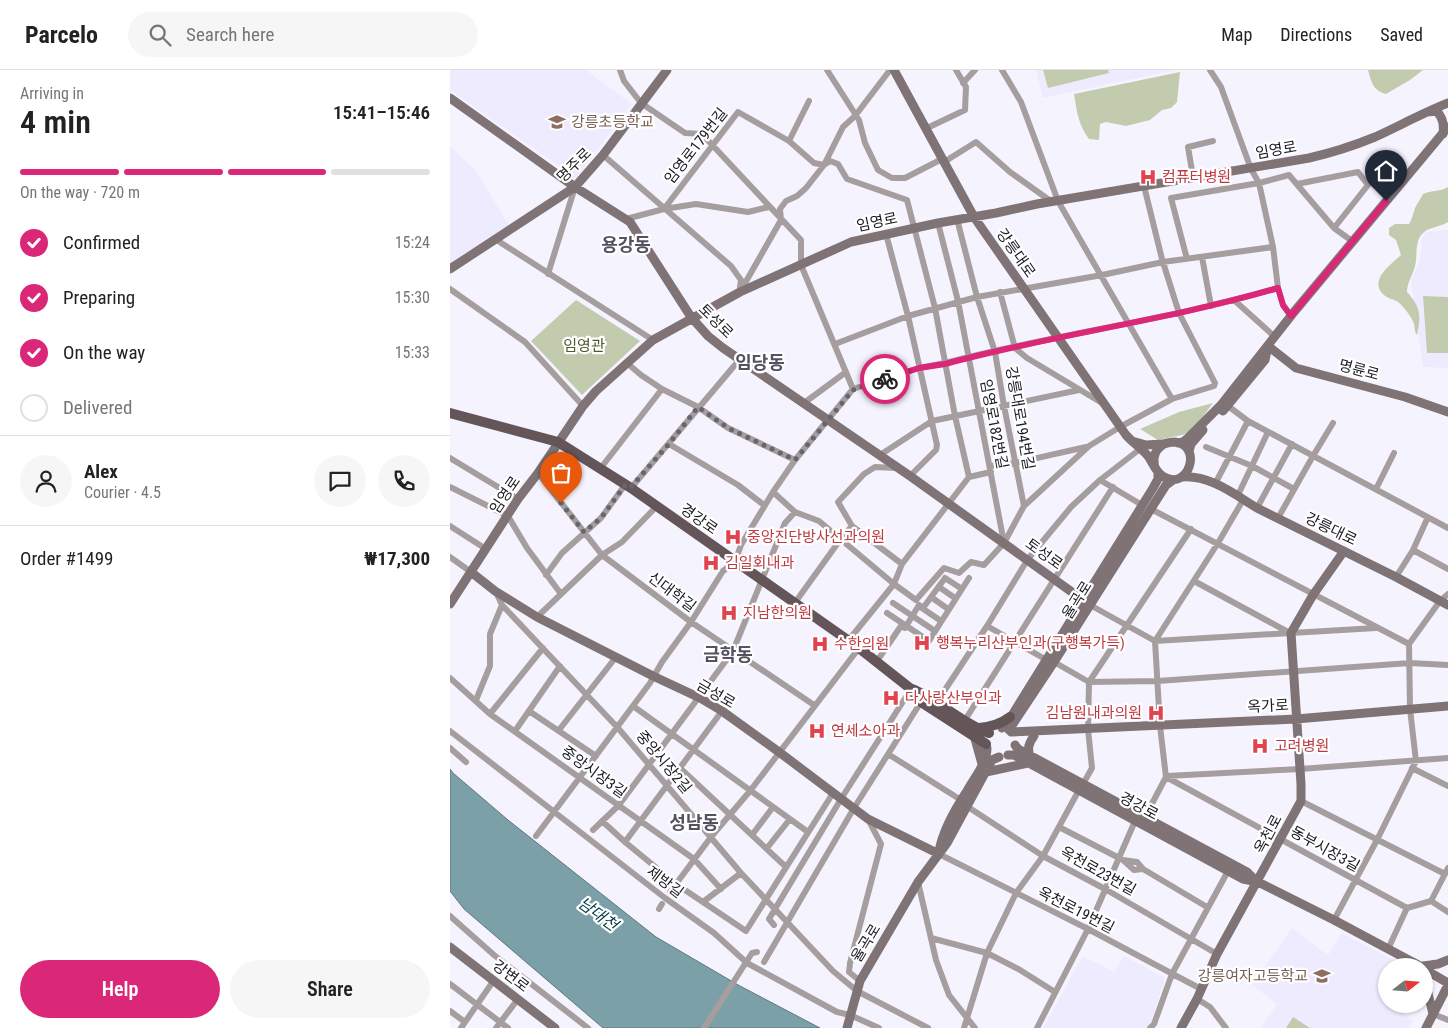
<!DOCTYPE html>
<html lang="en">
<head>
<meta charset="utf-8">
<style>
	:root { --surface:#fff; --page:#f6f6f6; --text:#222; --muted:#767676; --line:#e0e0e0; --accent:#db2777 }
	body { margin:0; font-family:"Roboto Condensed","Noto Sans KR",sans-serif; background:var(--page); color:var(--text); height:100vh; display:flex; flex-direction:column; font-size:19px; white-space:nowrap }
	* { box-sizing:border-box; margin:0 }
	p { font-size:16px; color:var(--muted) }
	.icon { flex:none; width:28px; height:28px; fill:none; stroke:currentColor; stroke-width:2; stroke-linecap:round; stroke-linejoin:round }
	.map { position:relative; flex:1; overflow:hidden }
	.drawer { display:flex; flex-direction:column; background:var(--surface); width:450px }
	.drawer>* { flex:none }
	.needle { width:32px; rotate:73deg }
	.fabs { position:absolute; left:928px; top:888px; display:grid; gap:10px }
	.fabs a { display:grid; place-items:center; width:55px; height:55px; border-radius:50%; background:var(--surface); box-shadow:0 1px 4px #0004; font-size:25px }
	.pin { position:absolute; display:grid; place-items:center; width:42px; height:42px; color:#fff; margin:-51px -21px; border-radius:50% 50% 50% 0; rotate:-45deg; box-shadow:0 0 5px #0007 }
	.pin .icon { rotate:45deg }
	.courier { position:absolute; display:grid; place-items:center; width:50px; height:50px; margin:-25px; border:4px solid #db2777; border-radius:50%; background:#fff; color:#222; box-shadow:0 1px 6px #0007 }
	.headline em { font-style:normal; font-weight:600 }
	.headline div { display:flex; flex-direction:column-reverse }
	.headline { display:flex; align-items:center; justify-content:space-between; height:85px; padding:0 20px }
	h1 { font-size:32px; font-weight:600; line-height:38px }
	.bar { display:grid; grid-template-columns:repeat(4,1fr); gap:8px 5px; align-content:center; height:60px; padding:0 20px }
	.bar i { height:6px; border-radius:4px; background:var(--line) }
	.bar .active { background:var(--accent) }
	.bar p { grid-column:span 4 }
	.line { display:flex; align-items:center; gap:12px; padding:0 20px; border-top:1px solid var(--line) }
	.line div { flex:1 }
	.round { display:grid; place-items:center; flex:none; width:52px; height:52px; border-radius:26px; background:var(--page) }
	ol { padding:0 20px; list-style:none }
	li { display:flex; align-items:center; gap:15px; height:55px }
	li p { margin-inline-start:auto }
	li .icon { padding:5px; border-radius:50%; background:var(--accent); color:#fff; stroke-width:4 }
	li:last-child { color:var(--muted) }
	li i { width:28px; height:28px; border:2px solid var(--line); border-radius:50% }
	.action { display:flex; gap:10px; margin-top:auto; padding:10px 20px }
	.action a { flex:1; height:58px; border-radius:30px; background:var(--accent); color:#fff; font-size:20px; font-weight:600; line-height:58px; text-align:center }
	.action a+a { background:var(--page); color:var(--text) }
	header { display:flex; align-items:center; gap:30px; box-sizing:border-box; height:70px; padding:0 25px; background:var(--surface); border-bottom:1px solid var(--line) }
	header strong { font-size:24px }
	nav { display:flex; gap:28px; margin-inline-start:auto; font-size:18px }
	.search { width:350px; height:45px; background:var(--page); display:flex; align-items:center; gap:12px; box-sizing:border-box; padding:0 18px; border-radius:28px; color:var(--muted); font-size:19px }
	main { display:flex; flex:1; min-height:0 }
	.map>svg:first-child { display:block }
	.built { fill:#eeebff }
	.green { fill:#c3cbae }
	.water { fill:#7ca0a7; stroke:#5f787f }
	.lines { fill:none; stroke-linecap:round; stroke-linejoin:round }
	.street { stroke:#a69d9f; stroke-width:6 }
	.secondary { stroke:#7f7376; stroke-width:9 }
	.primary { stroke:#645559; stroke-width:10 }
	.street-bridge { stroke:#a69d9f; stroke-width:6 }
	.done { stroke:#67666e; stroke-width:5; stroke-dasharray:0 9 }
	.route { stroke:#db2777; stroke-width:6 }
	.labels { text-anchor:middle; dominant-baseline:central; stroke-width:4.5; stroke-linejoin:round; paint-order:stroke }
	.education-label { font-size:15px; fill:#785e54; stroke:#fff; text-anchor:start }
	.street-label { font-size:15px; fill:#1b1a21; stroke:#fff }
	.health-label { font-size:15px; fill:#be3a42; stroke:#fff; text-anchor:start }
	.park-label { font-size:15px; fill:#4d5929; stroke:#fff }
	.water-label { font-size:16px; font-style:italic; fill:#003a43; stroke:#fff }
	.quarter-label { font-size:18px; font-weight:bold; fill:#545260; stroke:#fff }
</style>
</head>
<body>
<header>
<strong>Parcelo</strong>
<div class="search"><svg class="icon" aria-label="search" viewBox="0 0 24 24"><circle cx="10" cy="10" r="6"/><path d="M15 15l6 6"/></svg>Search here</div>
<nav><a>Map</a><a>Directions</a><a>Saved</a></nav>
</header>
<main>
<section class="drawer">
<div class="headline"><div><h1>4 min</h1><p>Arriving in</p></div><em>15:41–15:46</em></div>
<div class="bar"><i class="active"></i><i class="active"></i><i class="active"></i><i></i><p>On the way · 720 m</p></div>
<ol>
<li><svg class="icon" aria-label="check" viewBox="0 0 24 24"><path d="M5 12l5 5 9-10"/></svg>Confirmed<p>15:24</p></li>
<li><svg class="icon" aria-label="check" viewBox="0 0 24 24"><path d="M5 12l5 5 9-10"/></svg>Preparing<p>15:30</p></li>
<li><svg class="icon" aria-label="check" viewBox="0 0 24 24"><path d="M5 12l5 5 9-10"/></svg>On the way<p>15:33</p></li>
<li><i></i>Delivered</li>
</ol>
<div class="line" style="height:90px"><a class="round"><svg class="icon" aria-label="person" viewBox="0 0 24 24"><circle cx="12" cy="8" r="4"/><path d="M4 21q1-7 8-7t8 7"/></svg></a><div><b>Alex</b><p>Courier · 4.5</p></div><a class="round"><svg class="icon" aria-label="chat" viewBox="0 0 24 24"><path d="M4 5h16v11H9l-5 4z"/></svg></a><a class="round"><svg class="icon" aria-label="phone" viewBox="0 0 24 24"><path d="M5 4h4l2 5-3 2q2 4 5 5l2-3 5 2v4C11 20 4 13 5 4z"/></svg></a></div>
<div class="line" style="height:65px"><div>Order #1499</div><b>₩17,300</b></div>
<div class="action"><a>Help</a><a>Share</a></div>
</section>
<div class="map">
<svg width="998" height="958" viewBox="0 0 998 958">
	<rect width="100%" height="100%" fill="#f5f4fe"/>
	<!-- built -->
	<path class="built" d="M0,0H136L182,34L126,108L0,20Z
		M586,0H726L593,28Z
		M0,76L26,101L59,155L0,195Z
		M998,160V298L973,297L961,210L968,195L972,177L971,171L976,162Z
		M842,858L878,885L892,863L954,895L936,896V934H942L963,951L959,958H811L827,934L802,915Z
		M633,886L664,902L674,886L715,908L701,952L695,958H593Z"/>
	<!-- green -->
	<path class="green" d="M593,0H658L659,3L598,18Z
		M918,0H973L960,10L936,24C923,21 921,11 918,0Z
		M730,2L727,32L721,38L712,40L700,50L676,56L656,52L650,54L649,70L639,69C628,54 627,42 624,24Z
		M998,117V152C990,157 979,157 973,163C964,171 968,185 965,196C963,205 957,212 957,222C971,237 971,246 967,265C964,261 965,258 964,254C962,247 953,236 948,232C944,229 938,229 934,225C918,211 940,195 951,185L946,170L939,165V158L945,154H959C962,149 963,144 965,138C967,133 971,129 973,124C982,120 990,122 998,117Z
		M973,226L998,227V283H977Z
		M126,230L190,271L132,325L81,271Z
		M763,333L741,363L708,370L690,359L729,342Z
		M843,947L860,958H836Z"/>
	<!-- water -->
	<path class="water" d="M0,699L3,703L58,750L206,867L290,916L370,958H153L14,839L0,821Z"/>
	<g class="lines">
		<!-- street -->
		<path class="street" d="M170,0L174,11L191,33L235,63L252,64L351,170V195L403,319
			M377,0L409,50L415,73L428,100L442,108H455L492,89
			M552,0L571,32L608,131L722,329
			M760,0L771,17L801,99L809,113L823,177L828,218L833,235L841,246
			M513,13L525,0
			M475,59L515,40L516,17L506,0
			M339,71L359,31
			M153,85L281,196L291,210L290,217
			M494,92L526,72L560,102L602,132
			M743,107L738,77L763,71
			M847,114L908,102L918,115L884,158
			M214,139L288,42L339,71L364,93L374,95L380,91L388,94L397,109L457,130L485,238L505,346L519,407L452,494L444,514L398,571
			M176,149L214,139L246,134L298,142L319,137
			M507,149L527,227L545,282L554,336L574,436
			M488,153L508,231L554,473
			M436,164L458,246L487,375L486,380L460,406
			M45,169L203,270
			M752,187L761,236
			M737,189L721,128L809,113L839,105L884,158L902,171
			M98,204L125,117
			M0,219L75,272L133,336
			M290,222L331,150L330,139L336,131L347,126L356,118L374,95L393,57L405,46L440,0
			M550,222L565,278L577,288L652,333
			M784,230L825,267
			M385,274L458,246L527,227L652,205L713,192L823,177
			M177,293L191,305L212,319L248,337L278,358L345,390
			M354,333L396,302
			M778,336L798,351L998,458
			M219,374L288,415L314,435
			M756,377L802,396L844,419
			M430,385L482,351L629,320
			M0,388L68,429
			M540,396L565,393L636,377
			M150,399L212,319
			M88,403L152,485L241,552L364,635
			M519,407L541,402
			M650,410L692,435
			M765,414L798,351
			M0,417L58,446L77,478L111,524
			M181,418L290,289
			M926,419L944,383
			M323,422L345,442L369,451L444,514L466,530L494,498L509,503L521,492L534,495L554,473L574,436L639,376L670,357L722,329L764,316L765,313L729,243L712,189L694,116
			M788,425L818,362
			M807,438L842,374
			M701,439L959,574
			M828,448L863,386L883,353
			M0,456L36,479
			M402,456L388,432L414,404L425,397L447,398
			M963,480L998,499
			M0,487L21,502
			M96,505L112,483L151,448L175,415
			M946,507L963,480L978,447
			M744,511L840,563
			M489,517L505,528
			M46,522L52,535L168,658L291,803L383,901L407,921L478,958
			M481,527L498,539
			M443,533L485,561
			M344,534L390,470L402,456L452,494
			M640,535L705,571L926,558
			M469,536L491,551
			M437,543L479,571L519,508
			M87,547L152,485L172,472L206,437
			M537,556L595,589
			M427,591L451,556L455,558L469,535L473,538L495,508L512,519
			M604,592L639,612L708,611L960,593L998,595
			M0,608L40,644L244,789L271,819
			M26,630L40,596V564L52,535
			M487,632L537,556L578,489L621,437L650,410L690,379
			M183,636L358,762
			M79,641L146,686
			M40,644L93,578
			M515,650L663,417
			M109,660L166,587
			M0,661L215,828L264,863L297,893L387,942L400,945L429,958
			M65,661L110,596
			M0,678L16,692
			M438,684L511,730
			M230,698L336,797
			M962,698L998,716
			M717,706L850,699L998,688
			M716,707L957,838L981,831L998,842
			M633,714L642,698L638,659L639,612L741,459
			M851,731L995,804
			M518,737L593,786L655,819L767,884
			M695,747L716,707L710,656L705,571L768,473L793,430
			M152,751L175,772L226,814L296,861L383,723
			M609,757L673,790L684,800L693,799
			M143,760L169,735L283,581L335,453L345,442
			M302,765L323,737
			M86,766L200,613L212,592L241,552L273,501L285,492L291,475L323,422L345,390L403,319L469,298L495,293C605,264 719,250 828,218
			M175,772L272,641
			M317,778L340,749
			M489,784L638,859L751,919
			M673,790L687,792L693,799L757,837
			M468,812L486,890L499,925L525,958
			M220,822L261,767L300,721L409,578
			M981,831L998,798
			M253,832L291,803
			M209,839L212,834
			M0,846L44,885L138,958
			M884,850L927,770L966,691L960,639L959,574L990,531L998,524
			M324,855L319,849L391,729L461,619
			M481,868L537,883L570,900L605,922
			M938,879L957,838
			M314,892L404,738L471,632
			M410,911L399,902L400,893L431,774L418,749
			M0,914L58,958
			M747,929L760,937L776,958
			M0,941L15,952
			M983,944L998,950
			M11,958L44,910
			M46,958L68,929
			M514,958L537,883L566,823L593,786L629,720
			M587,958L638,859L685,751
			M700,958L704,954L722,904L778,801"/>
		<!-- secondary -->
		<path class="secondary" d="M444,0L524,147L676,365C682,372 691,378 698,386C703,393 706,403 714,407C739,421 753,375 725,372C719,372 714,373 710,377C704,382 703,390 705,398
			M0,28L125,117L180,152L241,247L258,266L273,278L460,406L640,535
			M977,42L987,41C993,49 994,54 993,64
			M0,199L125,117L153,85L217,0
			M818,276L846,298L955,327L998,342
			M773,341L815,290L818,276
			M682,371L696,375L713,374
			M728,373L733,372L738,368L771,335L844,242L998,57
			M739,382L741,374L753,360
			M732,407C760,405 784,424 807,438L946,507L998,535
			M21,502L45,521L87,547L203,606L250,628L272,641L329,682L418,749L489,784
			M0,534L68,429L88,403L133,336L146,321L203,270L290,222L401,172L488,153L546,143L587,134L859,88C881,83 903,76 925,67C949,56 973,43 998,33
			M552,658L556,655L703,418L708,409V403
			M559,660L604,592L716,415L723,410
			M561,662L846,649L998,636
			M524,665L532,694
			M565,675L568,679L797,802L807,812
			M558,685H564L793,809L808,812L884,850L970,896
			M580,686C577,678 579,673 584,666
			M536,702L578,693
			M489,781C493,760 505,739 517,721C524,708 537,693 537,678
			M0,877L105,958
			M973,896L988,894L998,890
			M974,899L998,913
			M974,907L983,944
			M397,958L410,911L468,812L497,773L542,690L549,687
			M731,958L747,929L767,884L851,731V714L841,563L863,525L894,481
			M976,958L998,915"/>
		<!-- primary -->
		<path class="primary" d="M0,343L108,372L181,418L409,578L461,619L471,632L536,674
			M462,619C489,630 511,653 539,663
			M529,658C541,657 551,654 560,647"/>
		<!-- street-bridge -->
		<path class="street-bridge" d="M254,958L302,883L307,882"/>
	</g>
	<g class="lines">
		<!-- done -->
		<path class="done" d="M111,433L134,462L151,448L175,415L180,418L219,374L248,337L278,358L345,390L403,320L435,309"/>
		<!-- route -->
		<path class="route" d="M435,309L469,298L495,294C605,264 719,250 828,218L833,235L841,246L936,131"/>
	</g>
	<!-- icons -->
	<defs>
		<g id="school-bare" transform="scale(1.35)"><path d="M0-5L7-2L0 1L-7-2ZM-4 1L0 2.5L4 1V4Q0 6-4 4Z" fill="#8d6e63" stroke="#fff" stroke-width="2.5" paint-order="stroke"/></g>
		<g id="hospital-bare" transform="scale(1.35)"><path d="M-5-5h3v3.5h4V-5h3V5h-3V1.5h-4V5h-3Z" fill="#e0444e" stroke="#fff" stroke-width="2.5" paint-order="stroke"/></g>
	</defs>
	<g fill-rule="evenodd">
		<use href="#school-bare" x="107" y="52"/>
		<use href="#hospital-bare" x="698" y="107"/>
		<use href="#hospital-bare" x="283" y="467"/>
		<use href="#hospital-bare" x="261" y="493"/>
		<use href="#hospital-bare" x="279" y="543"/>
		<use href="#hospital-bare" x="472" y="573"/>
		<use href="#hospital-bare" x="370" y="574"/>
		<use href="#hospital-bare" x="441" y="628"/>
		<use href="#hospital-bare" x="706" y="643"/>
		<use href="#hospital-bare" x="367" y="661"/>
		<use href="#hospital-bare" x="810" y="676"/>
		<use href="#school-bare" x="872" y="906"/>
	</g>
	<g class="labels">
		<!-- education labels -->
		<g class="education-label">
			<text x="121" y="52">강릉초등학교</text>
			<text x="858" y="906" text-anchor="end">강릉여자고등학교</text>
		</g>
		<!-- street labels -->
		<g class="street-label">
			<text transform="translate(246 76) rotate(-52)">임영로179번길</text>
			<text transform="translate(826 80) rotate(-10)">임영로</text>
			<text transform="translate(124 95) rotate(-45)">명주로</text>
			<text transform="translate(427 152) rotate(-12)">임영로</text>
			<text transform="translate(566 183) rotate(55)">강릉대로</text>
			<text transform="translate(266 251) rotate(45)">토성로</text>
			<text transform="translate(909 300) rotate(15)">명륜로</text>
			<text transform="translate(570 348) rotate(80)">강릉대로194번길</text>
			<text transform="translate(544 354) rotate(79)">임영로182번길</text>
			<text transform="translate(55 425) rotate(-56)">임영로</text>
			<text transform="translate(249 449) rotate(35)">경강로</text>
			<text transform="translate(881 459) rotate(26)">강릉대로</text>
			<text transform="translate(594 484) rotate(36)">토성로</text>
			<text transform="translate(222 522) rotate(37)">신대학길</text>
			<text transform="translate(627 530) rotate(-58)">율곡로</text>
			<text transform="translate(266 624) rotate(30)">금성로</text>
			<text transform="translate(818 636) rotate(-3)">옥가로</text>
			<text transform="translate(214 692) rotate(50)">중앙시장2길</text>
			<text transform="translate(144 702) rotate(36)">중앙시장3길</text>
			<text transform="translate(689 736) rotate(28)">경강로</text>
			<text transform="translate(818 764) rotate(-62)">옥천로</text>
			<text transform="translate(875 779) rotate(29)">동부시장3길</text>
			<text transform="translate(648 801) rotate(29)">옥천로23번길</text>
			<text transform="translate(215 812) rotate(37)">제방길</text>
			<text transform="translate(626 840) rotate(27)">옥천로19번길</text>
			<text transform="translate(416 873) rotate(-59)">율곡로</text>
			<text transform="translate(61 906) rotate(38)">강변로</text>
		</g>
		<!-- health labels -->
		<g class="health-label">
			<text x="712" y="107">컴퓨터병원</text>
			<text x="297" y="467">중앙진단방사선과의원</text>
			<text x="275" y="493">김일회내과</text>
			<text x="293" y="543">지남한의원</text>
			<text x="486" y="573">행복누리산부인과(구행복가득)</text>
			<text x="384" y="574">수한의원</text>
			<text x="455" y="628">다사랑산부인과</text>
			<text x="692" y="643" text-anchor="end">김남원내과의원</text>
			<text x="381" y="661">연세소아과</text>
			<text x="824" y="676">고려병원</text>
		</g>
		<!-- park labels -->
		<g class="park-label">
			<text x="134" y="276">임영관</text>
		</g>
		<!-- water labels -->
		<g class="water-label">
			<text transform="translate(148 844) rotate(36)">남대천</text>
		</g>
		<!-- quarter labels -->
		<g class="quarter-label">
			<text x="176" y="174">용강동</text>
			<text x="310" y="292">임당동</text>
			<text x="278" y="584">금학동</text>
			<text x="244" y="752">성남동</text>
		</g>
	</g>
</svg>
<div class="fabs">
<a><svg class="needle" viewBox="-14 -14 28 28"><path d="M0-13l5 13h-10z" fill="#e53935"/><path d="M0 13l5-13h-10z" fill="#767676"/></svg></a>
</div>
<div class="pin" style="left:111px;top:433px;background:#ea580c"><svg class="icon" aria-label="bag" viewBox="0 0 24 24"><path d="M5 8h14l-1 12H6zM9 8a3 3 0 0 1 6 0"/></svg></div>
<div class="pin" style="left:936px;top:131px;background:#1f2937"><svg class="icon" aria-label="home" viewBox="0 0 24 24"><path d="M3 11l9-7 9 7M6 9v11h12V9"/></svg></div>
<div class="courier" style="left:435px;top:309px"><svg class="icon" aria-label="bike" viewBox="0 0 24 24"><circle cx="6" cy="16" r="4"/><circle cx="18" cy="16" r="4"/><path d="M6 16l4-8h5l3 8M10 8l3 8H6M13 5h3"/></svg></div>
</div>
</main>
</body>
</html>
